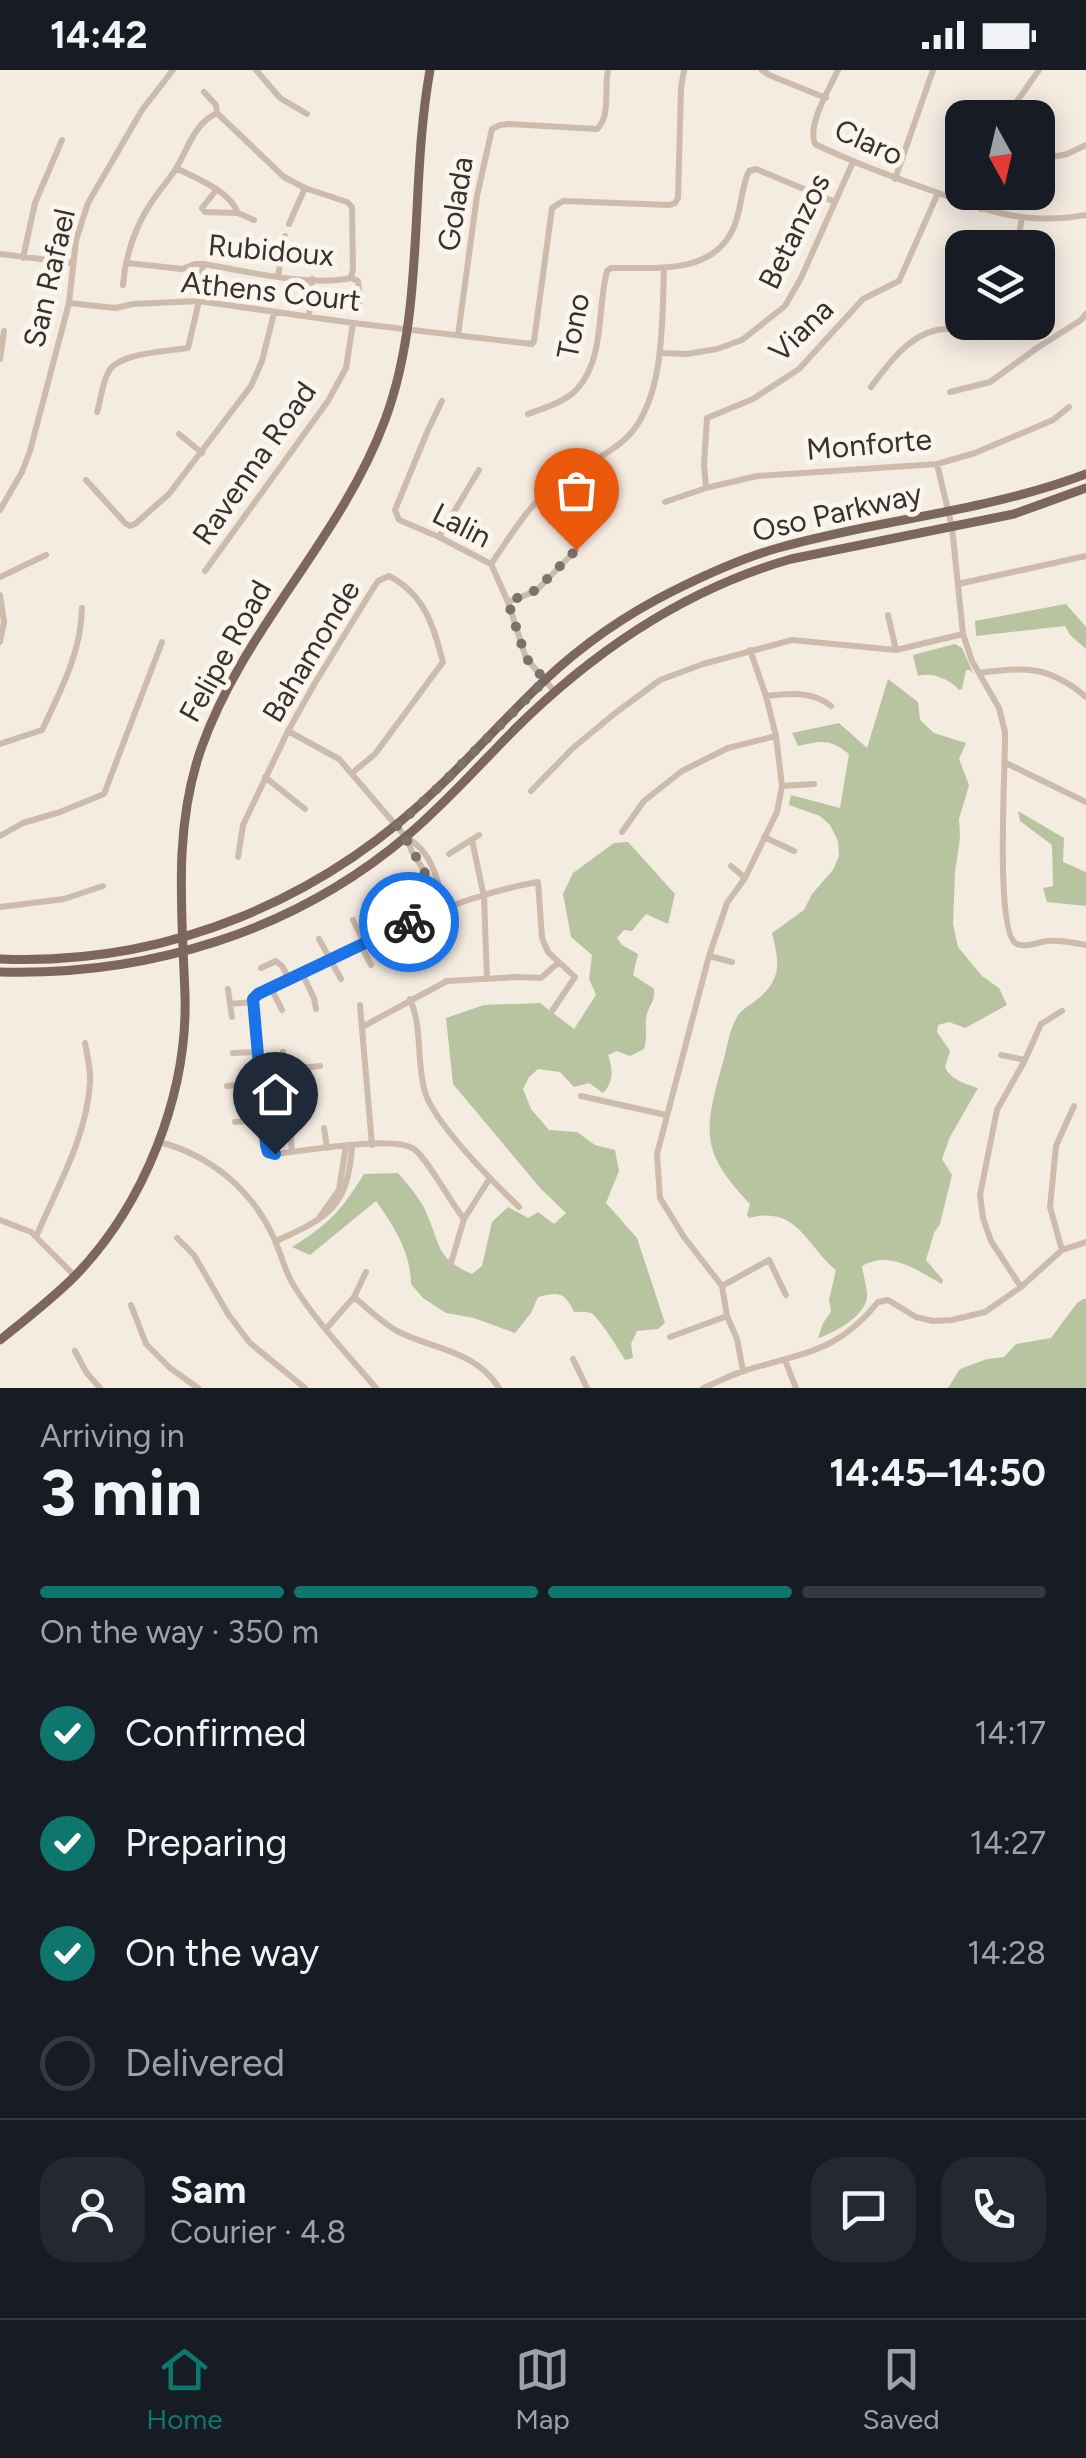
<!DOCTYPE html>
<html lang="en">
<head>
<meta charset="utf-8">
<style>
	:root { --surface:#171b24; --page:#242831; --text:#f1f3f6; --muted:#9ea1a6; --line:#363941; --accent:#0f766e }
	body { margin:0; font-family:Figtree,sans-serif; background:var(--page); color:var(--text); height:100vh; display:flex; flex-direction:column; font-size:38px; white-space:nowrap }
	* { box-sizing:border-box; margin:0 }
	p { font-size:32px; color:var(--muted) }
	.icon { flex:none; width:55px; height:55px; fill:none; stroke:currentColor; stroke-width:2; stroke-linecap:round; stroke-linejoin:round }
	.map { position:relative; height:1318px; overflow:hidden }
	.details { display:flex; flex-direction:column; background:var(--surface); flex:1 }
	.details>* { flex:none }
	.needle { width:65px; rotate:172deg }
	.buttons { position:absolute; left:945px; top:30px; display:grid; gap:20px }
	.buttons a { display:grid; place-items:center; width:110px; height:110px; border-radius:20px; background:var(--surface); box-shadow:0 5px 25px #0003; font-size:50px }
	.pin { position:absolute; display:grid; place-items:center; width:85px; height:85px; color:#fff; margin:-102px -42px; border-radius:50% 50% 50% 0; rotate:-45deg; box-shadow:0 0 10px #0007 }
	.pin .icon { rotate:45deg }
	.courier { position:absolute; display:grid; place-items:center; width:100px; height:100px; margin:-50px; border:8px solid #1a73e8; border-radius:50%; background:#fff; color:#222; box-shadow:0 2px 12px #0007 }
	.summary em { font-style:normal; font-weight:700 }
	.summary div { display:flex; flex-direction:column-reverse }
	.summary { display:flex; align-items:center; justify-content:space-between; height:170px; padding:0 40px }
	h1 { font-size:65px; font-weight:700; line-height:75px }
	.bar { display:grid; grid-template-columns:repeat(4,1fr); gap:15px 10px; align-content:center; height:120px; padding:0 40px }
	.bar i { height:12px; border-radius:8px; background:var(--line) }
	.bar .active { background:var(--accent) }
	.bar p { grid-column:span 4 }
	.line { display:flex; align-items:center; gap:25px; padding:0 40px; border-top:2px solid var(--line) }
	.line div { flex:1 }
	.round { display:grid; place-items:center; flex:none; width:105px; height:105px; border-radius:30px; background:var(--page) }
	ol { padding:0 40px; list-style:none }
	li { display:flex; align-items:center; gap:30px; height:110px }
	li p { margin-inline-start:auto }
	li .icon { padding:10px; border-radius:50%; background:var(--accent); color:#fff; stroke-width:4 }
	li:last-child { color:var(--muted) }
	li i { width:55px; height:55px; border:5px solid var(--line); border-radius:50% }
	.status { display:flex; justify-content:space-between; align-items:center; height:70px; padding:0 50px; background:var(--surface); direction:ltr }
	.status svg { height:28px; fill:currentColor }
	.menu { display:flex; justify-content:space-around; align-items:center; height:140px; border-top:2px solid var(--line); background:var(--surface); font-size:28px; color:var(--muted) }
	.menu a { display:grid; justify-items:center; gap:5px }
	.menu .active { color:var(--accent) }
	.map>svg:first-child { display:block }
	.green { fill:#b8c4a0 }
	.lines { fill:none; stroke-linecap:round; stroke-linejoin:round }
	.minor { stroke:#cdbbac; stroke-width:6 }
	.major { stroke:#7d675c; stroke-width:9 }
	.done { stroke:#7c716b; stroke-width:10; stroke-dasharray:0 18 }
	.route { stroke:#1a73e8; stroke-width:12 }
	.labels { text-anchor:middle; dominant-baseline:central; stroke-width:10; stroke-linejoin:round; paint-order:stroke }
	.street-label { font-size:30px; fill:#3b302b; stroke:#fbf5ee }
</style>
</head>
<body>
<div class="status"><b>14:42</b><svg viewBox="0 0 49 12"><path d="M0 12V9h3v3zM5 12V6h3v6zM10 12V3h3v9zM15 12V0h3v12zM26 1h20v11H26zM47 4h2v5h-2z"/></svg></div>
<div class="map">
<svg width="1086" height="1318" viewBox="0 0 1086 1318">
	<rect width="100%" height="100%" fill="#f4ebe1"/>
	<!-- green -->
	<path class="green" d="M1066,534L1086,557V579L1070,565L1065,556L976,566L975,551Z
		M955,574L962,578L974,605L970,600H966L962,619L959,620C950,609 931,602 918,606L913,585Z
		M888,609L918,632L920,650L934,663L966,673L959,689L969,715L959,749L960,768L955,802L953,854L958,877L982,906L999,918L1007,935L965,958L949,952L938,955L937,962L950,981L945,997C950,1009 965,1014 978,1018L950,1067L942,1089L952,1105L940,1154L934,1163L926,1190L943,1210L942,1214C917,1200 889,1180 862,1196C863,1205 868,1219 867,1228C864,1247 834,1263 818,1268L823,1253L831,1242L829,1230L836,1200C806,1176 798,1135 749,1148L747,1145L750,1134C699,1081 704,1060 723,992C727,979 729,960 737,947C740,941 748,936 754,932C782,910 780,895 772,863L804,840L812,824L833,800L839,786L838,771L830,755L820,746L789,735L791,725L840,738L849,684C829,668 821,671 798,676L792,663L839,653L867,678Z
		M1018,741L1064,768L1063,792L1086,802V836L1047,832L1043,818L1053,816L1052,775L1020,751Z
		M628,772L675,824L668,854L646,844L632,861L624,860L617,868L622,875L638,884L633,905L654,919C655,932 650,933 647,944C644,954 648,966 644,979L630,986L617,981L608,985C613,998 614,1012 603,1023L589,1013L574,1017L560,1002L538,999L529,1007L523,1019L531,1039L549,1060L577,1062L595,1075L615,1080L619,1101L606,1133L637,1168L665,1253L658,1259L637,1261L631,1274L633,1288L625,1290C620,1281 597,1245 591,1243C585,1241 579,1242 574,1242C564,1221 559,1222 538,1227L531,1243L515,1263L474,1248L446,1243L423,1228L411,1214C411,1183 394,1156 376,1131L310,1185L292,1177C329,1154 341,1141 364,1104L398,1103C408,1115 420,1128 426,1142C441,1175 435,1188 472,1204L482,1196L492,1152L508,1137L528,1148L538,1142L554,1154L566,1143L541,1119L453,1014L446,948L484,935L540,933L574,959L596,925L589,909L592,885L571,867L563,824L573,803L614,773Z
		M1083,1229H1086V1318H948L960,1299L987,1289L1004,1287L1016,1274L1051,1268L1077,1233Z"/>
	<g class="lines">
		<!-- minor -->
		<path class="minor" d="M256,0L280,28L307,44
			M762,0L769,5L826,28
			M838,0C829,20 807,54 815,74C854,93 892,107 933,121C989,141 1024,156 1086,145
			M204,22L216,35L217,43L284,107L305,118L347,132L352,137L353,199L351,208
			M1010,48L1015,34L1039,0
			M1038,90L1067,84L1086,75
			M176,98C197,109 229,120 238,143
			M895,109L933,0
			M217,119L202,138L205,142L238,143L254,150
			M981,139L987,122
			M289,154L305,118
			M1017,178L1022,147
			M0,184L73,193
			M23,188L35,133L62,70
			M128,193L182,199L195,194H203C246,201 309,217 351,208
			M278,206L285,166
			M351,208L358,211L360,231
			M123,215C125,187 135,157 151,133C158,122 168,111 175,100C188,80 193,54 217,43
			M69,233L116,238L133,234L199,231L353,253L532,274L534,271L552,138L563,131L670,135L675,133L678,128L681,18L684,0
			M309,247L312,209
			M458,265L477,126L492,59L500,55L509,54L597,59C611,46 604,19 608,0
			M662,283L687,284L717,279L742,270L785,236L801,208L853,92
			M0,289L4,261
			M871,317C888,294 908,266 937,260C950,258 964,259 976,252
			M950,322L990,312L1037,278L1081,250L1086,244
			M442,331L428,360L395,440L399,450L439,467L491,494L508,532L526,588L555,622
			M97,342C101,330 102,312 109,301C119,283 169,281 188,278L199,231L203,194
			M528,344C544,338 566,332 578,318C605,287 597,238 607,201L611,198C651,197 710,206 732,161C742,143 740,119 749,101L756,99L835,132
			M179,364L202,383
			M937,394L952,457L963,564L972,591L999,638L1005,662C1006,691 994,866 1017,874C1027,878 1038,872 1048,871C1060,870 1074,873 1086,875
			M86,410L125,453L130,456L135,454L169,424L251,316L262,291L274,243
			M706,418L704,394L707,348L753,329L799,299L863,229L899,211L938,123
			M665,432L706,418L757,406L937,394L975,383L1053,350L1069,337
			M0,440L22,402L30,381L69,233L76,170L88,133L142,40L173,0
			M439,467L479,400
			M491,494C511,466 527,436 554,416C576,399 614,383 631,363C665,323 662,249 664,199
			M205,501L328,331L346,298L353,253
			M0,507L46,485
			M958,514L1086,486
			M0,525L4,552L0,572
			M508,532L536,521L576,480
			M888,545L896,580
			M979,603C1024,596 1050,596 1086,627
			M766,626C789,623 813,621 831,636
			M288,661L339,689L406,767C433,782 438,811 445,839
			M0,674L42,660C61,620 81,583 82,538
			M1006,693L1086,732
			M265,707L305,739
			M782,716L814,714
			M531,721L573,678L614,644L660,610L703,594L792,570L896,580L963,564
			M622,762L644,731L682,701L728,678L776,666
			M0,766L23,753L60,742L104,724L162,572
			M764,767L794,781
			M407,769L412,782L430,810L438,841
			M472,770L484,827L487,909
			M449,784L479,765
			M238,787L243,755L288,661L315,613L369,525L378,511L389,506C425,525 433,555 443,592L375,684L352,703
			M731,796L745,808
			M382,828L396,858
			M0,837L64,829L103,816
			M353,850L365,874
			M403,854L413,875L439,870
			M319,869L341,909
			M361,876L371,895
			M403,881L413,875
			M709,886L732,892
			M261,898L276,891L282,896L290,910
			M302,903L314,928L316,939
			M271,918L282,940
			M228,919L230,934
			M410,929C423,958 416,992 425,1022C434,1053 494,1113 519,1137
			M360,935L372,1075
			M232,947L230,934L252,932
			M362,957L447,911L517,907L541,908L558,893
			M283,982L287,1018
			M233,983L257,982
			M1001,985L1025,990
			M258,1002L320,996
			M227,1016L260,1013
			M581,1026L666,1045
			M235,1052L263,1050
			M324,1058L327,1078
			M290,1060L292,1082
			M159,1072C210,1085 251,1119 273,1166C281,1183 284,1200 294,1216C317,1253 348,1285 376,1318
			M319,1148L339,1120L346,1076
			M464,1149C451,1133 427,1088 414,1079C393,1065 303,1081 275,1084L268,1082L265,1075L253,929L257,924C348,883 439,829 538,812L542,868L548,882L575,907L552,941
			M0,1150L31,1162L75,1206
			M36,1167C57,1117 87,1067 90,1012C91,999 87,985 85,973
			M177,1168L194,1185L228,1244L250,1273L305,1318
			M276,1171C329,1147 348,1137 352,1076
			M1062,1180L1050,1137L1056,1076L1074,1036
			M451,1193L464,1149L490,1108
			M722,1216L769,1190L786,1225
			M1021,1217L991,1171L983,1148L980,1125L997,1040L1025,990L1041,954L1062,941
			M354,1227C367,1238 381,1252 397,1261C434,1280 475,1280 499,1318
			M131,1235L146,1274L170,1298L198,1318
			M326,1259L354,1227L366,1202
			M670,1267L727,1246
			M75,1281L86,1302L100,1318
			M573,1289L587,1318
			M785,1290L796,1318
			M743,1301L737,1269L727,1246L722,1216L684,1167L660,1128L657,1084L709,886L727,833L745,808L777,742L782,716L776,666L766,626L750,580
			M703,1318C718,1312 732,1304 747,1300C805,1282 838,1282 878,1232L888,1230L916,1247L933,1251L952,1250L985,1242L1021,1217L1062,1180L1086,1172"/>
		<!-- major -->
		<path class="major" d="M0,889C167,896 324,830 443,713C477,680 509,644 544,611C581,576 627,544 673,521C707,504 742,488 778,478C880,449 986,442 1086,404
			M0,902C148,906 294,862 408,765C447,732 480,694 516,658C593,582 686,519 791,489L1014,444L1086,418
			M0,1270C25,1250 52,1229 75,1206C144,1135 188,1025 185,925C182,842 173,759 201,679C243,559 341,469 385,350C426,240 409,116 430,0"/>
	</g>
	<g class="lines">
		<!-- done -->
		<path class="done" d="M409,852L438,841C432,815 428,808 415,785C409,775 405,765 397,756L442,714L545,610L526,588L508,532L536,520L576,480"/>
		<!-- route -->
		<path class="route" d="M275,1084L268,1082L266,1075L253,929L258,924L409,852"/>
	</g>
	<g class="labels">
		<!-- street labels -->
		<g class="street-label">
			<text transform="translate(869 72) rotate(24)">Claro</text>
			<text transform="translate(455 134) rotate(-81)">Golada</text>
			<text transform="translate(794 161) rotate(-64)">Betanzos</text>
			<text transform="translate(271 180) rotate(5)">Rubidoux</text>
			<text transform="translate(49 208) rotate(-77)">San Rafael</text>
			<text transform="translate(271 221) rotate(6)">Athens Court</text>
			<text transform="translate(573 256) rotate(-79)">Tono</text>
			<text transform="translate(801 260) rotate(-44)">Viana</text>
			<text transform="translate(869 374) rotate(-5)">Monforte</text>
			<text transform="translate(254 393) rotate(-55)">Ravenna Road</text>
			<text transform="translate(837 442) rotate(-13)">Oso Parkway</text>
			<text transform="translate(462 455) rotate(27)">Lalin</text>
			<text transform="translate(225 581) rotate(-61)">Felipe Road</text>
			<text transform="translate(311 581) rotate(-59)">Bahamonde</text>
		</g>
	</g>
</svg>
<div class="buttons">
<a><svg class="needle" viewBox="-14 -14 28 28"><path d="M0-13l5 13h-10z" fill="#e53935"/><path d="M0 13l5-13h-10z" fill="#9ea1a6"/></svg></a>
<a><svg class="icon" aria-label="layers" viewBox="0 0 24 24"><path d="M12 4l9 5-9 5-9-5zM3 14l9 5 9-5"/></svg></a>
</div>
<div class="pin" style="left:576px;top:480px;background:#ea580c"><svg class="icon" aria-label="bag" viewBox="0 0 24 24"><path d="M5 8h14l-1 12H6zM9 8a3 3 0 0 1 6 0"/></svg></div>
<div class="pin" style="left:275px;top:1084px;background:#1f2937"><svg class="icon" aria-label="home" viewBox="0 0 24 24"><path d="M3 11l9-7 9 7M6 9v11h12V9"/></svg></div>
<div class="courier" style="left:409px;top:852px"><svg class="icon" aria-label="bike" viewBox="0 0 24 24"><circle cx="6" cy="16" r="4"/><circle cx="18" cy="16" r="4"/><path d="M6 16l4-8h5l3 8M10 8l3 8H6M13 5h3"/></svg></div>
</div>
<section class="details">
<div class="summary"><div><h1>3 min</h1><p>Arriving in</p></div><em>14:45–14:50</em></div>
<div class="bar"><i class="active"></i><i class="active"></i><i class="active"></i><i></i><p>On the way · 350 m</p></div>
<ol>
<li><svg class="icon" aria-label="check" viewBox="0 0 24 24"><path d="M5 12l5 5 9-10"/></svg>Confirmed<p>14:17</p></li>
<li><svg class="icon" aria-label="check" viewBox="0 0 24 24"><path d="M5 12l5 5 9-10"/></svg>Preparing<p>14:27</p></li>
<li><svg class="icon" aria-label="check" viewBox="0 0 24 24"><path d="M5 12l5 5 9-10"/></svg>On the way<p>14:28</p></li>
<li><i></i>Delivered</li>
</ol>
<div class="line" style="height:180px"><a class="round"><svg class="icon" aria-label="person" viewBox="0 0 24 24"><circle cx="12" cy="8" r="4"/><path d="M4 21q1-7 8-7t8 7"/></svg></a><div><b>Sam</b><p>Courier · 4.8</p></div><a class="round"><svg class="icon" aria-label="chat" viewBox="0 0 24 24"><path d="M4 5h16v11H9l-5 4z"/></svg></a><a class="round"><svg class="icon" aria-label="phone" viewBox="0 0 24 24"><path d="M5 4h4l2 5-3 2q2 4 5 5l2-3 5 2v4C11 20 4 13 5 4z"/></svg></a></div>
</section>
<nav class="menu">
<a class="active"><svg class="icon" aria-label="home" viewBox="0 0 24 24"><path d="M3 11l9-7 9 7M6 9v11h12V9"/></svg>Home</a>
<a><svg class="icon" aria-label="map" viewBox="0 0 24 24"><path d="M3 6l6-2 6 2 6-2v14l-6 2-6-2-6 2zM9 4v14M15 6v14"/></svg>Map</a>
<a><svg class="icon" aria-label="saved" viewBox="0 0 24 24"><path d="M7 4h10v16l-5-4-5 4z"/></svg>Saved</a>
</nav>
</body>
</html>
